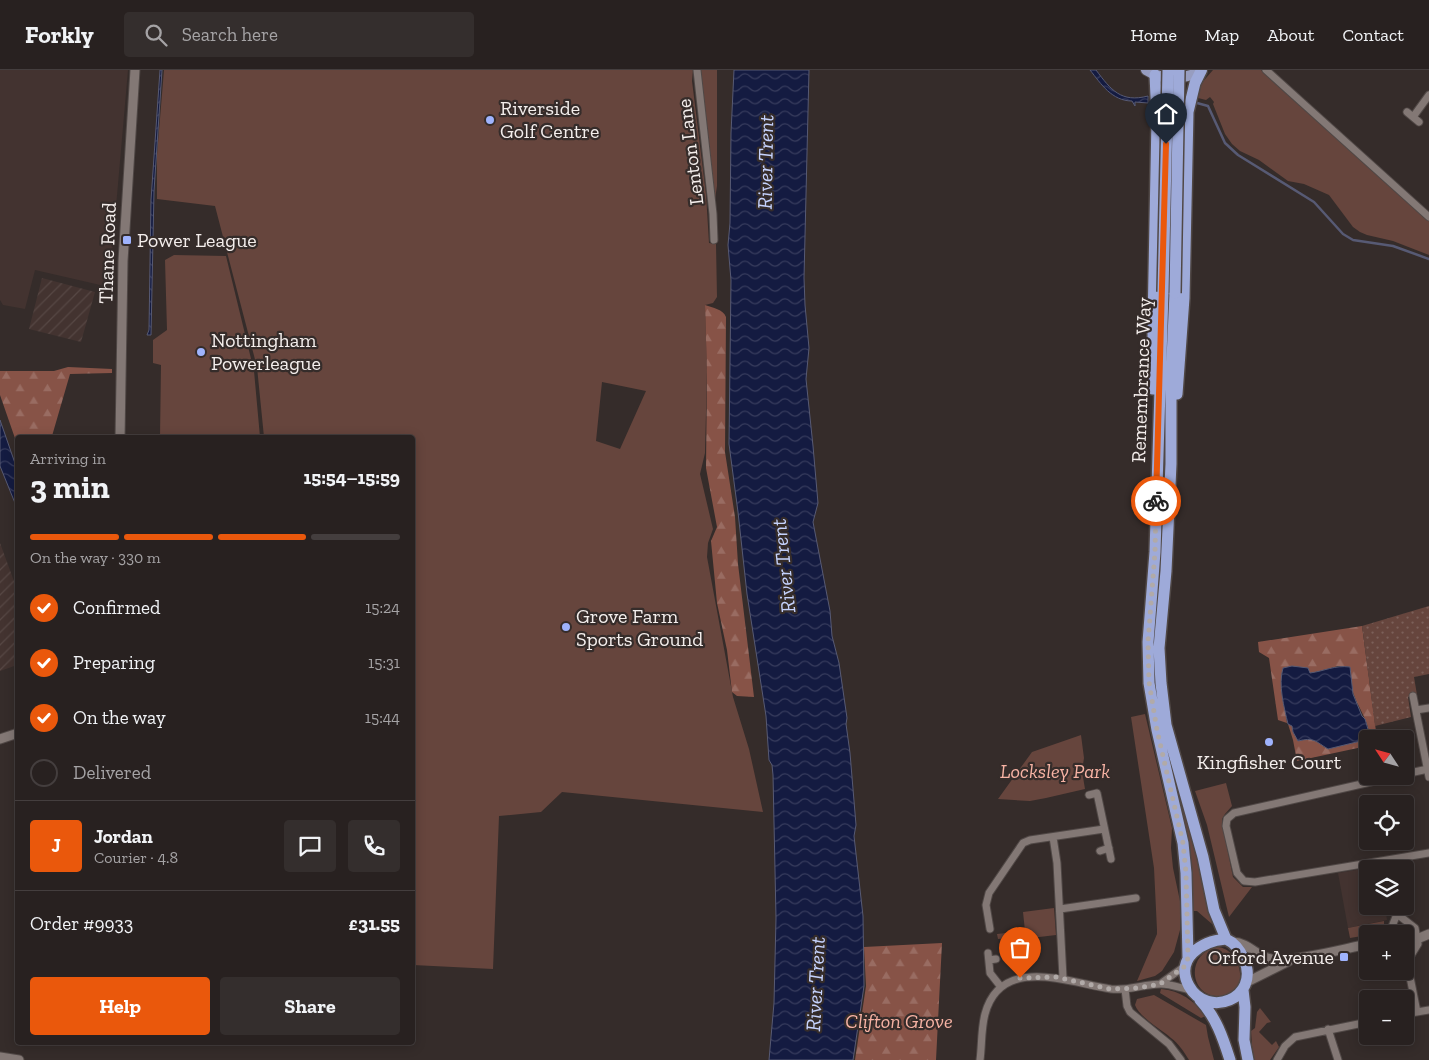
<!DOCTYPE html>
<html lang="en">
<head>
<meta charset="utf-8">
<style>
	:root { --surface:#282120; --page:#342e2d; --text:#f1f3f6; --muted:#a5a3a5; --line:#443e3e; --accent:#ea580c }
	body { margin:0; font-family:"Zilla Slab",serif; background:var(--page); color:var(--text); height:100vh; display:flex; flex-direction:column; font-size:19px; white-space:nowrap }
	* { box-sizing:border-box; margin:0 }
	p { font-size:16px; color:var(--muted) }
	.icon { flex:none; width:28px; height:28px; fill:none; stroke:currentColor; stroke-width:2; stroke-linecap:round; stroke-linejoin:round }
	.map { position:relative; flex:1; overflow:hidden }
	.sheet { position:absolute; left:15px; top:365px; width:400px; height:610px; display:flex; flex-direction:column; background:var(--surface); border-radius:5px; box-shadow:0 2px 12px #0003,0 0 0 1px var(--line) }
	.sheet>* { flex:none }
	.needle { width:32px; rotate:306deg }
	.controls { position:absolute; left:1359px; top:660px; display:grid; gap:10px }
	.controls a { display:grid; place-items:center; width:55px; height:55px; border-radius:5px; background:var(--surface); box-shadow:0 2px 12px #0003,0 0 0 1px var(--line); font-size:25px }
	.pin { position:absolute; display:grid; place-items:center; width:42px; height:42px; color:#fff; margin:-51px -21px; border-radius:50% 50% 50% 0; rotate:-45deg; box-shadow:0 0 5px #0007 }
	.pin .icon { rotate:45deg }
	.courier { position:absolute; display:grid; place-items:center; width:50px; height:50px; margin:-25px; border:4px solid #ea580c; border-radius:50%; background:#fff; color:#222; box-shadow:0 1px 6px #0007 }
	.overview em { font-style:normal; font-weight:700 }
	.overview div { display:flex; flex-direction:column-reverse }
	.overview { display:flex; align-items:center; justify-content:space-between; height:85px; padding:0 15px }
	h1 { font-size:32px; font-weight:700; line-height:38px }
	.bar { display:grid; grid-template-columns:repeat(4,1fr); gap:8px 5px; align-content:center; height:60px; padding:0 15px }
	.bar i { height:6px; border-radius:4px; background:var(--line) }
	.bar .on { background:var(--accent) }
	.bar p { grid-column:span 4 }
	.line { display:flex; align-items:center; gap:12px; padding:0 15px; border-top:1px solid var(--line) }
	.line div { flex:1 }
	.round { display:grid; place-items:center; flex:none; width:52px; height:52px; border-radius:5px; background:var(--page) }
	ol { padding:0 15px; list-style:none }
	li { display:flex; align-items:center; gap:15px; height:55px }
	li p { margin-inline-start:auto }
	li .icon { padding:5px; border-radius:50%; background:var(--accent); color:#fff; stroke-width:4 }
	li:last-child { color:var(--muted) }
	li i { width:28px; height:28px; border:2px solid var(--line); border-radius:50% }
	.button { display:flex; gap:10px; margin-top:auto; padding:10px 15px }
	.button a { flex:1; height:58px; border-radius:5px; background:var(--accent); color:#fff; font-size:20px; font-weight:700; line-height:58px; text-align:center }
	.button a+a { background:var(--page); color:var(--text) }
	header { display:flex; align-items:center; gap:30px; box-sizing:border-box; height:70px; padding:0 25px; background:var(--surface); border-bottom:1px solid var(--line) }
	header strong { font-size:24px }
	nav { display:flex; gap:28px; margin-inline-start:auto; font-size:18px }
	.search { width:350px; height:45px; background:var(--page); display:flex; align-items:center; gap:12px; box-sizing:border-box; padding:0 18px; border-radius:5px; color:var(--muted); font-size:19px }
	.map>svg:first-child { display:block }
	.built { fill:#433330 }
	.industrial { fill:url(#industrial-furrows) }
	.green { fill:#66453d; fill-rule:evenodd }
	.forest { fill:url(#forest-firs) }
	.garden { fill:url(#garden-dots) }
	.water { fill:url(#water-waves); stroke:#575a74 }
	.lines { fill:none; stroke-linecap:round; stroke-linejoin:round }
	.stream { stroke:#575a74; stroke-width:2.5 }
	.minor-casing { stroke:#504846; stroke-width:9 }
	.tertiary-casing { stroke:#504846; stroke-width:11 }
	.primary-casing { stroke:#504846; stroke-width:12 }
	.trunk-casing { stroke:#504846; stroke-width:14 }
	.minor { stroke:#837875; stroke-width:7 }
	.tertiary { stroke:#837875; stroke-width:9 }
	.primary { stroke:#979dc0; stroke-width:10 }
	.trunk { stroke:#9eaad9; stroke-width:11 }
	.trunk-bridge-casing { stroke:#504846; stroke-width:14; stroke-linecap:butt }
	.trunk-bridge { stroke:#9eaad9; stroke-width:11 }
	.done { stroke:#b1aaa8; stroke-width:5; stroke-dasharray:0 9 }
	.route { stroke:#ea580c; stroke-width:6 }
	.poi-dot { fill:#9fb3fd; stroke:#352c2a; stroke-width:2 }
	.labels { text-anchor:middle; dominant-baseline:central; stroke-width:4.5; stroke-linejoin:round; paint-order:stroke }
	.poi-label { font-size:20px; fill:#f4eeec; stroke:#352c2a; text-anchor:start }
	.street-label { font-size:20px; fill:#f4eeec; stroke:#352c2a }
	.park-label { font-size:20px; font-style:italic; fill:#f7b3a4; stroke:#352c2a }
	.water-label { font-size:21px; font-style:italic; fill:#c5d2fd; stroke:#352c2a }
</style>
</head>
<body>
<header>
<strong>Forkly</strong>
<div class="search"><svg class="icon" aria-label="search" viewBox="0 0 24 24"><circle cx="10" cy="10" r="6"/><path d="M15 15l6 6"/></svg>Search here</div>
<nav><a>Home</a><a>Map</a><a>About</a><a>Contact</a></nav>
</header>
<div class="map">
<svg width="1429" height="990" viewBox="0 0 1429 990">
	<defs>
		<pattern id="industrial-furrows" width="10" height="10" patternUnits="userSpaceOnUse" patternTransform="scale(1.25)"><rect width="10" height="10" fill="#433330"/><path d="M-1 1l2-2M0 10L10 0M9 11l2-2" fill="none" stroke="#564744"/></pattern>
		<pattern id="forest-firs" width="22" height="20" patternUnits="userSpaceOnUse" patternTransform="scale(1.25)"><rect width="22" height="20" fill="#875347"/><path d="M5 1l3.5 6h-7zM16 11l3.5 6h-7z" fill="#996c62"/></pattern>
		<pattern id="garden-dots" width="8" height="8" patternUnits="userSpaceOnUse" patternTransform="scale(1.25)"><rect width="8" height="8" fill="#66453d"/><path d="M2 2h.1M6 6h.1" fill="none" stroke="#7c6059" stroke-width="1.8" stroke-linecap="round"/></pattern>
		<pattern id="water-waves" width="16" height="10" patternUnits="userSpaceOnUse" patternTransform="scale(1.25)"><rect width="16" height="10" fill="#141b41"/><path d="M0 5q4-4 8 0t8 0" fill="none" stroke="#373c5d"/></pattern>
	</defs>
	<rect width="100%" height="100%" fill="#352c2a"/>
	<!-- built -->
	<path class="built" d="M0,0H128L109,217L35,200L25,239L3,235L0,230Z
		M1374,797L1377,799H1368V836H1385L1387,850L1348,858L1338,803Z"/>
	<!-- industrial -->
	<path class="industrial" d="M42,208L95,222L81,272L29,259Z
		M0,473L18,522L15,560L17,561V595L0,601Z"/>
	<!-- green -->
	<path class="green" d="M164,0H693L692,11L706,124L709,173L716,174L717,227L713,233L705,235L707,302L705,383L700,404L713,459L708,473L707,487L733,627L749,679L763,742L562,722L541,742L499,746L493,899L413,895L412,368L264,367L257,297L215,136L157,129V85ZM602,312L646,321L620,379L596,371Z
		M700,0H717V116L714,136Z
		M1213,0H1261L1429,151V185L1393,171L1367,165L1360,162L1353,157L1329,125L1304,114L1288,111L1259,90L1240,81L1232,74L1225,64L1213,34L1214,32L1210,27L1206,30L1194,27L1200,15Z
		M174,185L226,186L254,301L260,367H160L161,295L153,293V270L167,260L165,190Z
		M1157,517H1159L1155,573L1191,762L1212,854L1197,841H1193L1191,801L1169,699L1155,618L1153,583Z
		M1145,644L1172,758L1171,778L1173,798L1180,831V860L1174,882L1162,901L1155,906L1137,911L1157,864V860L1154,798L1131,647Z
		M1081,665L1084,688L1082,701L1085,719L1046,728L1030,731L998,729L1032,682Z
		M1226,713L1232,736L1225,744L1222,749L1223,758L1233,807L1243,817H1252L1229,847L1207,755L1195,721Z
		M1054,838L1056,865L1031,868L1030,866L998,869L997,864L1025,861L1023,842Z
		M1384,851V858L1374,864L1350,868L1348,858Z
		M1217,877C1241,878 1253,924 1220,926C1189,928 1185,883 1217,877Z
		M1161,919C1181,921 1193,930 1206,946L1201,948L1160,923Z
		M1154,925L1206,955L1208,967L1214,990H1189C1184,982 1179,974 1171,968C1161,959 1139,947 1135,935L1137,929Z
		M1260,938L1271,952L1267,953L1259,962L1272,975L1276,971L1279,977L1270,990H1253L1251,961L1255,958L1257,942Z"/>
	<!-- forest -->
	<path class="forest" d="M705,235C713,238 723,239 726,247L725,382L735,447L738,494L754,627L737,626L732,622L727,580L717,533L711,471L717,457L706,398L707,304Z
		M68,297L112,299V303L70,304L52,366L50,368H18L17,374L0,325V301H54Z
		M1362,556L1377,669H1369C1372,657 1358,637 1354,625C1351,617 1351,607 1350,598L1338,596L1321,601L1310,603L1282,616L1287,653L1278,650L1269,588L1259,582L1258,572Z
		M1288,654L1292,656L1293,662L1298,671C1314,667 1315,671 1328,679L1367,669V676L1297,691L1293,670Z
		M942,873L936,990H855L866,916L864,877Z"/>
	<!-- garden -->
	<path class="garden" d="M1429,536V604L1414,607L1417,625L1408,627L1411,647L1375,656L1362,556Z"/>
	<!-- water -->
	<path class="water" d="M160,0H162L154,121L151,265H147L149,260L151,130Z
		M734,0H809L804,208L805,235L809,278L806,309L813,376L818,433L813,452L830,541L832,566L839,593L847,648L846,654L850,683L856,755L854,766L863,846L864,916L853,990H769L774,933L776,848L773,705L772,695L769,690L766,646L747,524L738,442L729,374L731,210L728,175L730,153L731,63Z
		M1090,0H1096C1111,20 1121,33 1148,26V33L1135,32V36L1132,31C1112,31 1101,14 1090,0Z
		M0,350L17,399V438L0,396Z
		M1292,596L1308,598L1310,603C1325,601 1334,595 1350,597L1353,624L1362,646L1365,649L1370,666L1369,669L1328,679C1315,671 1314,667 1298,671L1293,662L1292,656L1288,654C1284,637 1278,615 1283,598Z"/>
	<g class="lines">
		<!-- stream -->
		<path class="stream" d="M1197,33L1208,36L1225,73L1238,85L1314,132L1343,164L1353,170L1393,176L1429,189"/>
		<!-- minor casing -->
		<g class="minor-casing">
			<path id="minor" d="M697,0L713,144L714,170
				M1266,0L1429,147
				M1407,42L1419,52
				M1413,47L1429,25
				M1413,626L1429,707
				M1416,640L1429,638
				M1405,704L1428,699
				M1397,706L1234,743L1227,749L1226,756L1237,803L1244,811L1255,812L1429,783
				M1089,725L1097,723L1111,789
				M1053,767L1057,793L1063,908
				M1100,781L1109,778
				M1060,839L1136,828
				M1397,844L1415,858L1418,874L1407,892L1417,942
				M990,859L986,835L989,823L1023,773L1030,770L1104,759
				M1389,864L1397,844L1396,836
				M988,883L990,903L1001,917
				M989,890L996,889
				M1160,914L1185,896
				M1125,919L1127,936L1130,942L1169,974L1181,990
				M1405,944L1429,940
				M1328,959L1338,990
				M980,990C982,975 981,959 985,944C1001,884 1070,913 1111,919C1128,921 1144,914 1161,914C1170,914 1181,918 1191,920
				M1277,990L1285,976L1295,967L1368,952"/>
		</g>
		<!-- tertiary casing -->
		<g class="tertiary-casing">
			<path id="tertiary" d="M120,368L123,191L135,0
				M0,669L18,663
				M1405,869H1417L1429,864
				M1233,872C1249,873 1256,886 1271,889C1295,892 1342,879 1368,874
				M1247,912L1289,891
				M0,987L19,990"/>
		</g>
		<!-- primary casing -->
		<g class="primary-casing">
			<path id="primary" d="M1146,0C1163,11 1185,10 1202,0"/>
		</g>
		<!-- trunk casing -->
		<g class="trunk-casing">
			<path id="trunk" d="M1163,222L1155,482L1148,572L1149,613L1157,660L1183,773L1186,803L1188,888
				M1175,223L1171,311V394L1166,501L1159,578L1161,613L1166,655L1203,787L1214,840L1226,869
				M1153,319V254L1157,49L1155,5
				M1177,324L1184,228L1188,42L1195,13L1201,1
				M1226,869C1235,873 1240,880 1244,889C1261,929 1207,949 1189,916C1174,888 1202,871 1226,869Z
				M1243,920L1245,937L1244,970L1248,990
				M1200,930C1216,947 1223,968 1230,990"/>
		</g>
		<!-- minor -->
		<use href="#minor" class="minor"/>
		<!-- tertiary -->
		<use href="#tertiary" class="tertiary"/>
		<!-- primary -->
		<use href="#primary" class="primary"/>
		<!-- trunk -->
		<use href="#trunk" class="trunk"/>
		<!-- trunk-bridge casing -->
		<g class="trunk-bridge-casing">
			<path id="trunk-bridge" d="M1163,222L1168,0
				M1175,223L1179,0"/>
		</g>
		<!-- trunk-bridge -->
		<use href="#trunk-bridge" class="trunk-bridge"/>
	</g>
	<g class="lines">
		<!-- done -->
		<path class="done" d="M1020,908L1056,907L1110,919L1138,918L1160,914L1185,896L1188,888L1186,803L1183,773L1157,660L1149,612L1148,572L1155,482L1156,431"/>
		<!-- route -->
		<path class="route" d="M1156,431L1166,74"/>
	</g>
	<!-- markers -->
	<g class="poi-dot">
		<circle cx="490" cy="50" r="5"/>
		<rect x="122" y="165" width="10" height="10" rx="2.5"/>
		<circle cx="201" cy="282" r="5"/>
		<circle cx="566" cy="557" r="5"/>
		<circle cx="1269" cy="672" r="5"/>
		<rect x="1339" y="882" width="10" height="10" rx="2.5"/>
	</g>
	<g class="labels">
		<!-- poi labels -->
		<g class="poi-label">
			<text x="500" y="38">Riverside<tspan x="500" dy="23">Golf Centre</tspan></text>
			<text x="137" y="170">Power League</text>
			<text x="211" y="270">Nottingham<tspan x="211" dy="23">Powerleague</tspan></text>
			<text x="576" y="546">Grove Farm<tspan x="576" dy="23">Sports Ground</tspan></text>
			<text x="1269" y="692" text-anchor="middle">Kingfisher Court</text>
			<text x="1334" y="887" text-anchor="end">Orford Avenue</text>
		</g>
		<!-- street labels -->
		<g class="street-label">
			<text transform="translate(690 82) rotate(-97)">Lenton Lane</text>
			<text transform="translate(107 183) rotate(-88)">Thane Road</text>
			<text transform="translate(1141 310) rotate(-88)">Remembrance Way</text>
		</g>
		<!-- park labels -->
		<g class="park-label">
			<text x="1055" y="701">Locksley Park</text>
			<text x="899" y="951">Clifton Grove</text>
		</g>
		<!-- water labels -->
		<g class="water-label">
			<text transform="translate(765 92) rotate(-89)">River Trent</text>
			<text transform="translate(783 496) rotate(-96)">River Trent</text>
			<text transform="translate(815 914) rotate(-87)">River Trent</text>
		</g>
	</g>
</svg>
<div class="controls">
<a><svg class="needle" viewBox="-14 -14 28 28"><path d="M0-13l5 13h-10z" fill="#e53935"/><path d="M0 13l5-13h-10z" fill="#a5a3a5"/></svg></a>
<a><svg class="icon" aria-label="locate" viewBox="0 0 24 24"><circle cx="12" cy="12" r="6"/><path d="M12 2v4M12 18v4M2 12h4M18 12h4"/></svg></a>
<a><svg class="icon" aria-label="layers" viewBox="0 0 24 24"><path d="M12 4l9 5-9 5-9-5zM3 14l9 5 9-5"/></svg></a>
<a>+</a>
<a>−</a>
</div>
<div class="pin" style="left:1020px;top:908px;background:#ea580c"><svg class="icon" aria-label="bag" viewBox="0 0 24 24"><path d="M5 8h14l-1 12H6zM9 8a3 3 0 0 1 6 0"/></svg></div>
<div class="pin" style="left:1166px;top:74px;background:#1f2937"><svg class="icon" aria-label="home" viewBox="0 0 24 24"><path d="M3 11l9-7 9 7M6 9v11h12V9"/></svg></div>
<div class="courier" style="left:1156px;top:431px"><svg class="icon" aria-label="bike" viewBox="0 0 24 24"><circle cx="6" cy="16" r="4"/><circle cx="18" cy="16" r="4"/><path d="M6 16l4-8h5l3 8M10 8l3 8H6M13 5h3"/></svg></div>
<section class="sheet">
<div class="overview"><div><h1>3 min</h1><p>Arriving in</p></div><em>15:54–15:59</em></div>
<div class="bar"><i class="on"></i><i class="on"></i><i class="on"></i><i></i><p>On the way · 330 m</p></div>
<ol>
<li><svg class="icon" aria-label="check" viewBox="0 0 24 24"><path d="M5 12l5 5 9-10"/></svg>Confirmed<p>15:24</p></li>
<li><svg class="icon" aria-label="check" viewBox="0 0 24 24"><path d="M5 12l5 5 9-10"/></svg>Preparing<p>15:31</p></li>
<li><svg class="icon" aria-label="check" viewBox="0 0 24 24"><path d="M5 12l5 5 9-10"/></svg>On the way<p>15:44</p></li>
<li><i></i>Delivered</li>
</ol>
<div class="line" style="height:90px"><b class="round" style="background:var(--accent);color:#fff">J</b><div><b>Jordan</b><p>Courier · 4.8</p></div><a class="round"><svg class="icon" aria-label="chat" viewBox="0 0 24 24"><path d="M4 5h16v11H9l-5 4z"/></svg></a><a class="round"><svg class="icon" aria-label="phone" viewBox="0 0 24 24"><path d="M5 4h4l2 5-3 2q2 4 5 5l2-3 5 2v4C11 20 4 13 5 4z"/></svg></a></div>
<div class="line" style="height:65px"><div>Order #9933</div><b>£31.55</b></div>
<div class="button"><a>Help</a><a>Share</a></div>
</section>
</div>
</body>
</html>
